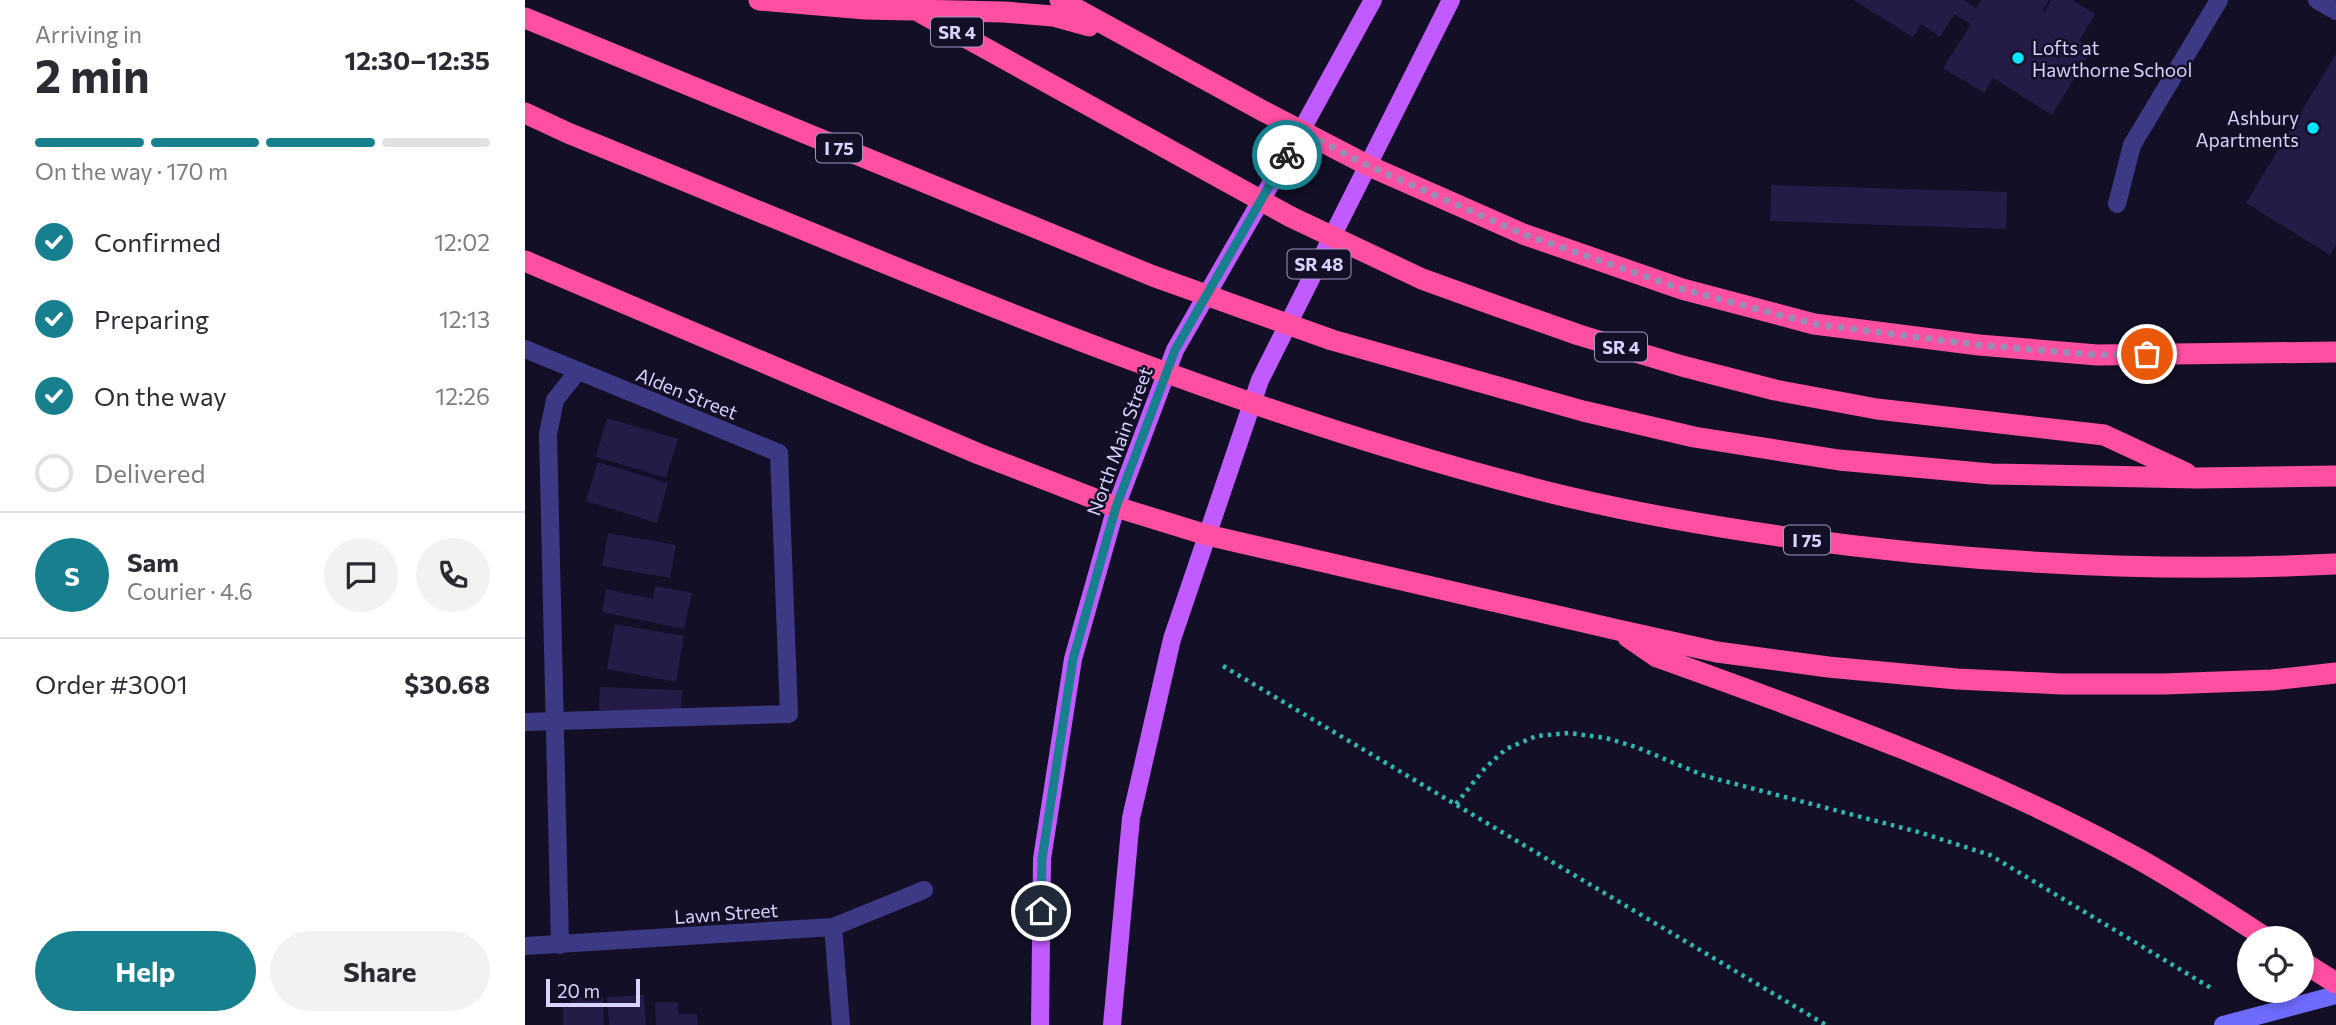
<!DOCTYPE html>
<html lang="en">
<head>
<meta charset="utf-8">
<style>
	:root { --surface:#fff; --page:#f2f2f3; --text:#2b2b33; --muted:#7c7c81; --line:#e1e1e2; --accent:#187f8f }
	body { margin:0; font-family:Commissioner,sans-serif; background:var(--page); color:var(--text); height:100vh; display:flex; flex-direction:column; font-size:26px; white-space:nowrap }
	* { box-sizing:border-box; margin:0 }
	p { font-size:23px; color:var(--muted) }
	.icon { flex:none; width:38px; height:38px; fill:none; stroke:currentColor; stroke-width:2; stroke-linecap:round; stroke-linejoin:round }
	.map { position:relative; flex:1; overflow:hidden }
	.details { display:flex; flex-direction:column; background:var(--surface); width:525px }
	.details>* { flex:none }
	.tools { position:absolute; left:1712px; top:926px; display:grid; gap:14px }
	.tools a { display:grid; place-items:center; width:77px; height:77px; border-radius:50%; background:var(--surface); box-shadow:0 4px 10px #0003; font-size:35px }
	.scale { position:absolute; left:21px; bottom:18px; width:94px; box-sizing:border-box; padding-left:7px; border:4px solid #d9d4ff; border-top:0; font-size:19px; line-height:24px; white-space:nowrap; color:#d9d4ff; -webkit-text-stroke:5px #130f26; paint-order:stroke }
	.pin { position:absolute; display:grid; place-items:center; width:60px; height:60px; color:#fff; margin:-30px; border:4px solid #fff; border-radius:50%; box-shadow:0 2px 7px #0007 }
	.courier { position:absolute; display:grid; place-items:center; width:70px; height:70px; margin:-35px; border:5px solid #187f8f; border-radius:50%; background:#fff; color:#222; box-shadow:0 2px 9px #0007 }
	.overview em { font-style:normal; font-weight:700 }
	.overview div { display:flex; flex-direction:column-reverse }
	.overview { display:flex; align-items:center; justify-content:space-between; height:119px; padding:0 35px }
	h1 { font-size:46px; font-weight:700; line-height:52px }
	.bar { display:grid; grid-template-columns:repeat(4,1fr); gap:10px 7px; align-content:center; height:84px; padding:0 35px }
	.bar i { height:9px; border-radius:5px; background:var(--line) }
	.bar .on { background:var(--accent) }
	.bar p { grid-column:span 4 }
	.line { display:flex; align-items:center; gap:18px; padding:0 35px; border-top:2px solid var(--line) }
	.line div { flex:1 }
	.round { display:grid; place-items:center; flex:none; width:74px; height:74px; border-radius:37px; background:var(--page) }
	ol { padding:0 35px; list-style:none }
	li { display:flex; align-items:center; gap:21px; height:77px }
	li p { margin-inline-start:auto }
	li .icon { padding:7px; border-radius:50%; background:var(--accent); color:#fff; stroke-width:4 }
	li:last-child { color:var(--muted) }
	li i { width:38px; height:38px; border:4px solid var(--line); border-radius:50% }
	.primary-button { display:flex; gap:14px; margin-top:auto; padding:14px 35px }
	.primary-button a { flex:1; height:80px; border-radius:42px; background:var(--accent); color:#fff; font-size:28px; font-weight:700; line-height:80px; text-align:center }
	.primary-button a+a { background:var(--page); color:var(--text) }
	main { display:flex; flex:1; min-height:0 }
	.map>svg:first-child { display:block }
	.building { fill:#241b47 }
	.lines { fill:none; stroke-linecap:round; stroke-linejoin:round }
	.path { stroke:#2fb8b0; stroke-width:4.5; stroke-dasharray:3.5 5; stroke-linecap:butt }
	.service { stroke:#3d3a85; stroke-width:18 }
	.minor { stroke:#3d3a85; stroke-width:18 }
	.secondary { stroke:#6f6bff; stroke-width:18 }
	.primary { stroke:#c25bff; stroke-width:18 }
	.motorway { stroke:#ff4fa3; stroke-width:21 }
	.done { stroke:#948fb3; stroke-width:7; stroke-dasharray:0 12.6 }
	.route { stroke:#187f8f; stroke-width:9 }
	.poi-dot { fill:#00e5ff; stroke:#130f26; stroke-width:2.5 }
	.labels { text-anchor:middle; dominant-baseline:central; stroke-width:5; stroke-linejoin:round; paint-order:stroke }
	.shield { fill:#130f26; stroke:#9e99be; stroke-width:2 }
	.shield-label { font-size:18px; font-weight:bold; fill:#d9d4ff }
	.poi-label { font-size:19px; fill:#d9d4ff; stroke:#130f26; text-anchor:start }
	.street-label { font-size:19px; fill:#d9d4ff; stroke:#130f26 }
</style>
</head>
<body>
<main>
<section class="details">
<div class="overview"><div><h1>2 min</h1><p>Arriving in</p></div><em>12:30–12:35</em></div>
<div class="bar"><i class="on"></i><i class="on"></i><i class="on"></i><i></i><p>On the way · 170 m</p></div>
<ol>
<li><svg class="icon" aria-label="check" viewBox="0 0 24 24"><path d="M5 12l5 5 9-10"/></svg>Confirmed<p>12:02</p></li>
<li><svg class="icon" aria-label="check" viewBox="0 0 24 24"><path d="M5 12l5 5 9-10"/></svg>Preparing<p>12:13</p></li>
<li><svg class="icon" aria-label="check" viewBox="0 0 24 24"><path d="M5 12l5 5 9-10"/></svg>On the way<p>12:26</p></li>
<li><i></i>Delivered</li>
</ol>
<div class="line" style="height:126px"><b class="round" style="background:var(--accent);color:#fff">S</b><div><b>Sam</b><p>Courier · 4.6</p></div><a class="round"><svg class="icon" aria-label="chat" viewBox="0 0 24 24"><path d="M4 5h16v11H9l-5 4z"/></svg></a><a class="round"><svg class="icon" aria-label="phone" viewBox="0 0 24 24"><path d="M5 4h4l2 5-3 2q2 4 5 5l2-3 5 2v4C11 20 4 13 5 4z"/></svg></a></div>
<div class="line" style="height:91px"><div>Order #3001</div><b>$30.68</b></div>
<div class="primary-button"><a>Help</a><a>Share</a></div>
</section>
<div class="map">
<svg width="1811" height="1025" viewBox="0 0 1811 1025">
	<rect width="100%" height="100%" fill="#130f26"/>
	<!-- building -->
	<path class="building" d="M1328,0H1439L1451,8L1456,0H1524L1518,10L1520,11L1526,0H1547L1570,14L1554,41L1567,49L1527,115L1468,78L1459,93L1418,68L1446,24L1429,14L1415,37L1396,24L1388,37Z
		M1811,54V245L1805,255L1721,203Z
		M1246,185L1482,192L1481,229L1245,221Z
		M82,418L153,439L141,478L71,457Z
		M73,462L143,483L132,523L61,501Z
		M83,533L151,545L145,578L77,566Z
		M130,586L167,593L159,629L77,612L81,589L128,599Z
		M90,624L159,636L151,682L82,669Z
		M75,687L157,690L156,714L74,710Z
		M119,995L121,1025H84L82,997Z
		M78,997L79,1025H38V1006H47L46,998Z
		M130,1002H153V1014H172L173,1025H131Z"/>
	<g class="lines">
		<!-- path -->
		<path class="path" d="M698,666L1301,1025
			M931,804L960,768L981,749L1011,736L1044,733L1081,738L1111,747L1180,776L1397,833L1465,855L1686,988"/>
		<!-- service -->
		<path class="service" d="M1792,0L1811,11
			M0,722L264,714L254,453
			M308,927L316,1025"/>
		<!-- minor -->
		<path class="minor" d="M1592,204L1607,145L1694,0
			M0,349L254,453
			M35,945L23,434L30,400L53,371
			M0,946L308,927L399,890"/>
		<!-- secondary -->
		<path class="secondary" d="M1698,1025L1811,995"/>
		<!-- primary -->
		<path class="primary" d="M515,1025L517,859L548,659L591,507L650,350L776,131L848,0
			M587,1025L606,818L647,639L735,380L926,0"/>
		<!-- motorway -->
		<path class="motorway" d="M234,0L340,9L479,12L528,16L564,26
			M373,0L766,217L897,279L969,305L1054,335L1157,366L1250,390L1352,409L1579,435L1661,473
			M535,0L738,111L844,166L998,234L1157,289L1289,324L1454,345L1572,355L1811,352
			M0,18L628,276L807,340L1058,411L1169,437L1314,460L1466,474L1672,478L1811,476
			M0,113L43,133C356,260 669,400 996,485C1085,509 1176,525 1268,538C1448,563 1629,573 1811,564
			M0,261L454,454L591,507L682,535L1093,630L1192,652L1303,667L1432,679L1536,684H1639L1747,680L1811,673
			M1103,637L1132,657C1294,715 1459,774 1610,857C1655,882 1698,910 1741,938
			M1776,961L1811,983"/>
	</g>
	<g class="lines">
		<!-- done -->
		<path class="done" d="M762,155L776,131L844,166L998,234L1157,289L1183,296L1289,324L1454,345L1572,355L1622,354"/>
		<!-- route -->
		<path class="route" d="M516,911L517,859L548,659L591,507L650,350L762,155"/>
	</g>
	<!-- markers -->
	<g class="poi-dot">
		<circle cx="1493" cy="58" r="7"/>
		<circle cx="1788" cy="128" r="7"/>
	</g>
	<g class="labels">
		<!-- shield labels -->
		<g class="shield">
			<rect x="406" y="17.5" width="52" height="29" rx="5"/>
			<rect x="291" y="133.5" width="46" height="29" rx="5"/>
			<rect x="762.5" y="249.5" width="63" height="29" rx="5"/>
			<rect x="1070" y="332.5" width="52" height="29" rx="5"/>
			<rect x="1259" y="525.5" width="46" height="29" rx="5"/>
		</g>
		<g class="shield-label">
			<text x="432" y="32">SR 4</text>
			<text x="314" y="148">I 75</text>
			<text x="794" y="264">SR 48</text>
			<text x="1096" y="347">SR 4</text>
			<text x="1282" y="540">I 75</text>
		</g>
		<!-- poi labels -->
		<g class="poi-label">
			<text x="1507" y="47">Lofts at<tspan x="1507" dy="22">Hawthorne School</tspan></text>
			<text x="1774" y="117" text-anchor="end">Ashbury<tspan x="1774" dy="22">Apartments</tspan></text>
		</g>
		<!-- street labels -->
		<g class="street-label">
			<text transform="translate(162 393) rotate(22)">Alden Street</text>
			<text transform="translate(594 441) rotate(-70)">North Main Street</text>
			<text transform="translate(201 913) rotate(-4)">Lawn Street</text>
		</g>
	</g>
</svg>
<div class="tools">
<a><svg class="icon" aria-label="locate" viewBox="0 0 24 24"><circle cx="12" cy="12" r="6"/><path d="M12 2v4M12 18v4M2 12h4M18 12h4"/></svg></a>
</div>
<div class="scale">20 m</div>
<div class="pin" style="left:1622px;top:354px;background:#ea580c"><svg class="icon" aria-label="bag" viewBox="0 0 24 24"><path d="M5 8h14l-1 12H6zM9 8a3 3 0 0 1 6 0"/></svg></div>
<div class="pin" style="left:516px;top:911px;background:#1f2937"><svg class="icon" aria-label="home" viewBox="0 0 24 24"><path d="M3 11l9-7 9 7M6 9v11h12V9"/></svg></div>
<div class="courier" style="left:762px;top:155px"><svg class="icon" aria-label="bike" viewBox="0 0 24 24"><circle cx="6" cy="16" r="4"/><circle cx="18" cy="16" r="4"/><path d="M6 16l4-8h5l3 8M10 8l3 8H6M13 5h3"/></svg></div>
</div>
</main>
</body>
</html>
